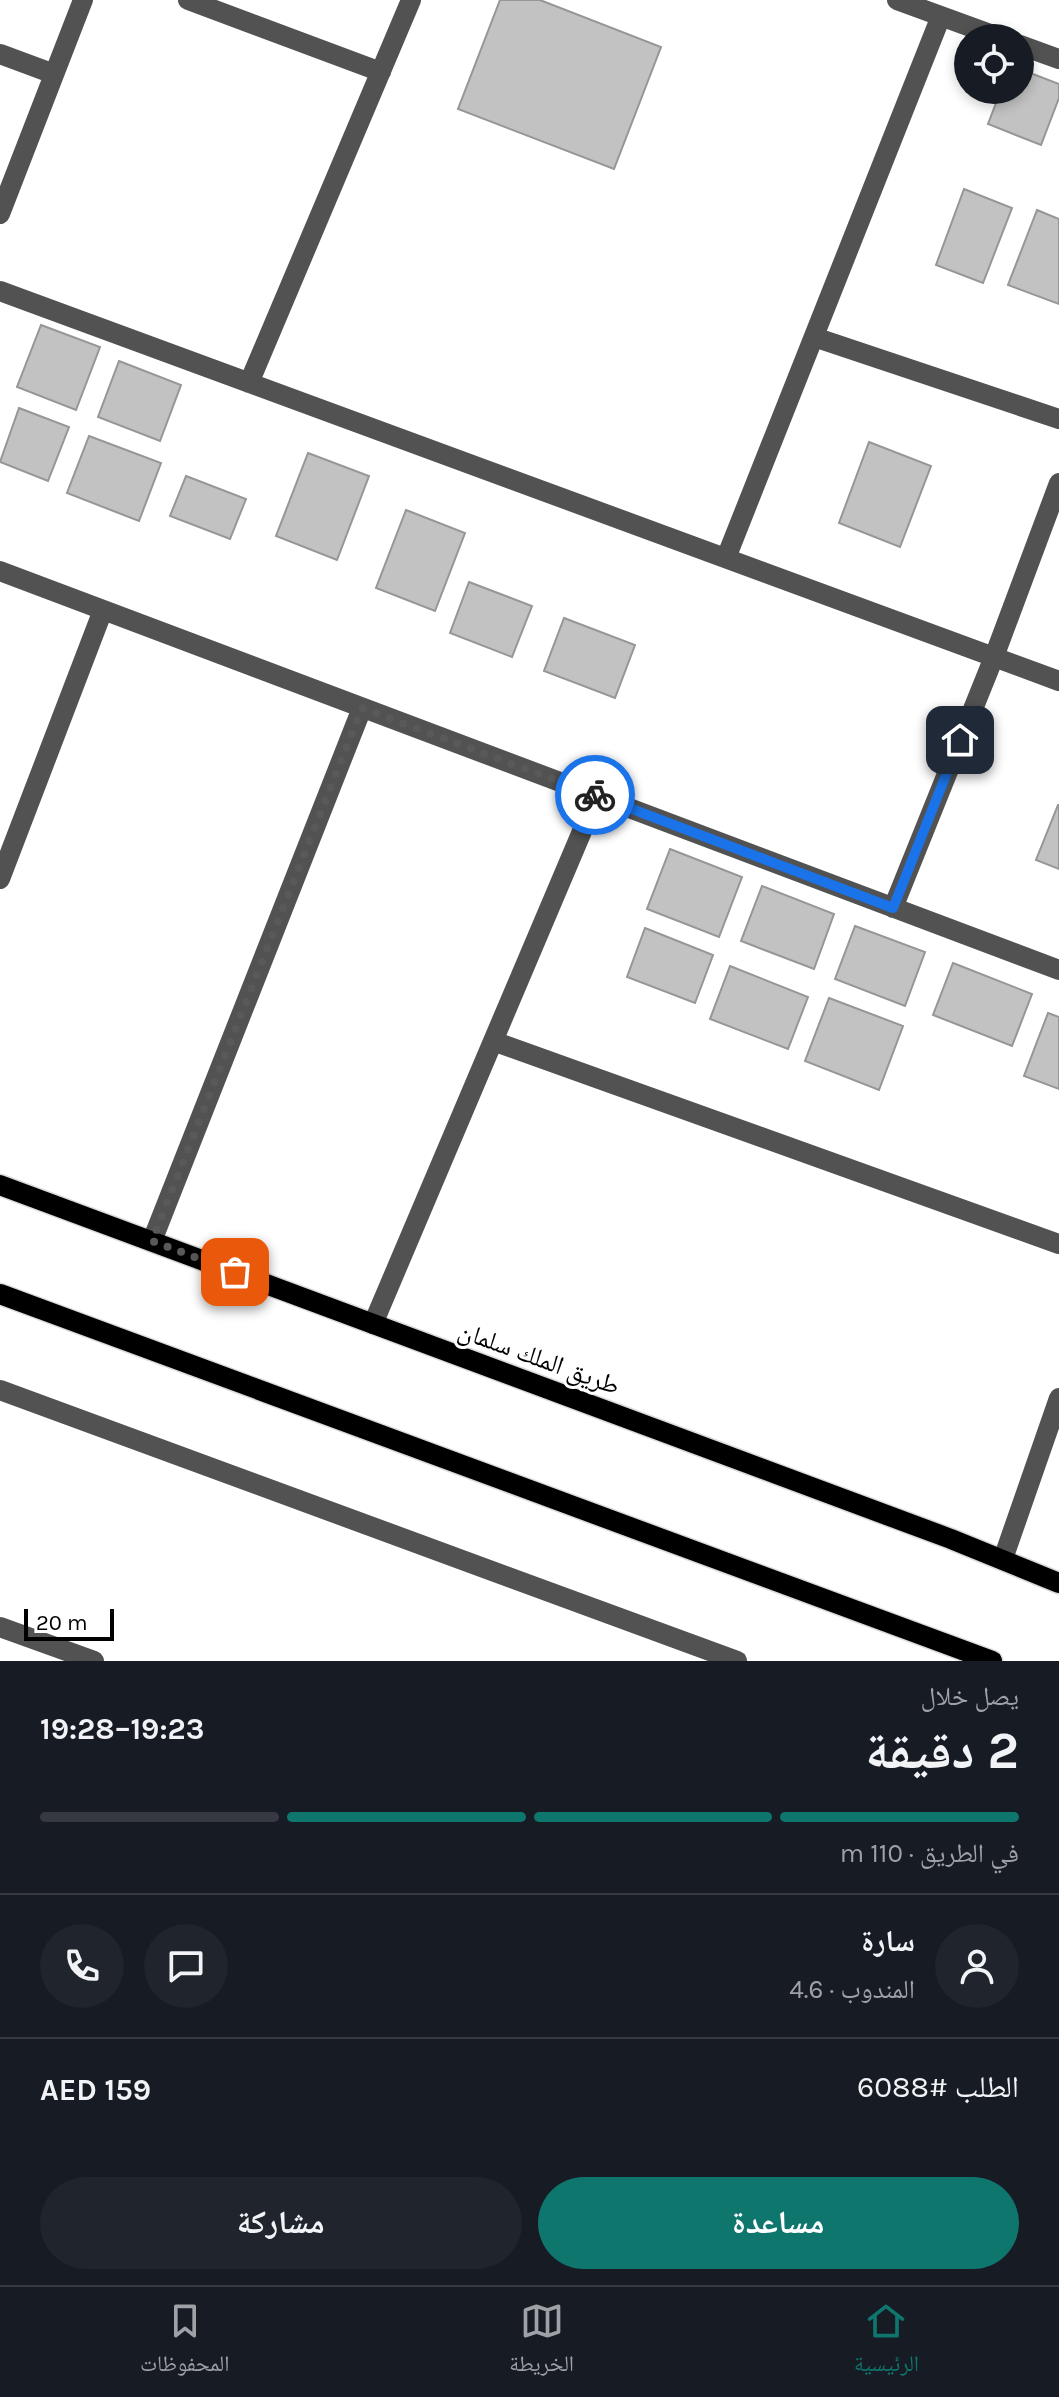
<!DOCTYPE html>
<html lang="ar">
<head>
<meta charset="utf-8">
<style>
	:root { --surface:#171b24; --page:#20242c; --text:#f1f3f6; --muted:#9ea1a6; --line:#363941; --accent:#0f766e }
	body { margin:0; font-family:Karla,"Noto Naskh Arabic",sans-serif; background:var(--page); color:var(--text); direction:rtl; height:100vh; display:flex; flex-direction:column; font-size:30px; white-space:nowrap }
	* { box-sizing:border-box; margin:0 }
	p { font-size:26px; color:var(--muted) }
	.icon { flex:none; width:44px; height:44px; fill:none; stroke:currentColor; stroke-width:2; stroke-linecap:round; stroke-linejoin:round }
	.map { position:relative; height:1661px; overflow:hidden; direction:ltr }
	.details { display:flex; flex-direction:column; background:var(--surface); flex:1 }
	.details>* { flex:none }
	.tools { position:absolute; left:954px; top:24px; display:grid; gap:16px }
	.tools a { display:grid; place-items:center; width:80px; height:80px; border-radius:50%; background:var(--surface); box-shadow:0 4px 12px #0003; font-size:40px }
	.scale { position:absolute; left:24px; bottom:20px; width:90px; box-sizing:border-box; padding-left:8px; border:4px solid #000; border-top:0; font-size:22px; line-height:28px; white-space:nowrap; color:#000; -webkit-text-stroke:6px #fff; paint-order:stroke }
	.pin { position:absolute; display:grid; place-items:center; width:68px; height:68px; color:#fff; margin:-34px; border-radius:16px; box-shadow:0 4px 12px #0006 }
	.courier { position:absolute; display:grid; place-items:center; width:80px; height:80px; margin:-40px; border:6px solid #1a73e8; border-radius:50%; background:#fff; color:#222; box-shadow:0 2px 10px #0007 }
	.overview em { font-style:normal; font-weight:700 }
	.overview div { display:flex; flex-direction:column-reverse }
	.overview { display:flex; align-items:center; justify-content:space-between; height:136px; padding:0 40px }
	h1 { font-size:52px; font-weight:700; line-height:60px }
	.bar { display:grid; grid-template-columns:repeat(4,1fr); gap:12px 8px; align-content:center; height:96px; padding:0 40px }
	.bar i { height:10px; border-radius:6px; background:var(--line) }
	.bar .selected { background:var(--accent) }
	.bar p { grid-column:span 4 }
	.line { display:flex; align-items:center; gap:20px; padding:0 40px; border-top:2px solid var(--line) }
	.line div { flex:1 }
	.round { display:grid; place-items:center; flex:none; width:84px; height:84px; border-radius:42px; background:var(--page) }
	.primary-button { display:flex; gap:16px; margin-top:auto; padding:16px 40px }
	.primary-button a { flex:1; height:92px; border-radius:48px; background:var(--accent); color:#fff; font-size:32px; font-weight:700; line-height:92px; text-align:center }
	.primary-button a+a { background:var(--page); color:var(--text) }
	.tab-bar { display:flex; justify-content:space-around; align-items:center; height:112px; border-top:2px solid var(--line); background:var(--surface); font-size:22px; color:var(--muted) }
	.tab-bar a { display:grid; justify-items:center; gap:4px }
	.tab-bar .selected { color:var(--accent) }
	.map>svg:first-child { display:block }
	.building { fill:#c2c2c2; stroke:#969696; stroke-width:2 }
	.lines { fill:none; stroke-linecap:round; stroke-linejoin:round }
	.major-casing { stroke:#dbdbdb; stroke-width:23 }
	.minor { stroke:#525252; stroke-width:20 }
	.major { stroke:#000; stroke-width:20 }
	.done { stroke:#595959; stroke-width:8; stroke-dasharray:0 14.4 }
	.route { stroke:#1a73e8; stroke-width:10 }
	.labels { text-anchor:middle; dominant-baseline:central; stroke-width:6; stroke-linejoin:round; paint-order:stroke }
	.street-label { font-size:26px; fill:#000; stroke:#fff }
</style>
</head>
<body>
<div class="map">
<svg width="1059" height="1661" viewBox="0 0 1059 1661">
	<rect width="100%" height="100%" fill="#fff"/>
	<!-- building -->
	<path class="building" d="M500,0H540L661,47L614,169L458,109Z
		M1020,69L1059,84V98L1041,145L988,124L1001,90H1020Z
		M964,189L1012,208L983,283L936,265Z
		M1037,210L1059,219V304L1008,285Z
		M41,325L100,347L76,410L17,387Z
		M119,361L181,385L160,441L98,417Z
		M19,408L69,427L48,481L0,462Z
		M89,436L161,463L139,521L67,493Z
		M869,442L931,466L900,547L839,523Z
		M308,453L369,476L337,560L276,536Z
		M186,476L246,499L230,539L170,516Z
		M406,510L465,533L435,611L376,588Z
		M469,582L532,606L512,657L450,633Z
		M564,618L635,645L615,698L544,671Z
		M1058,805H1059V869L1036,860Z
		M670,849L742,877L719,937L647,909Z
		M762,886L834,914L814,969L741,941Z
		M855,926L925,952L905,1006L835,979Z
		M645,928L713,955L695,1003L627,977Z
		M953,963L1032,994L1012,1046L933,1015Z
		M730,966L808,997L788,1049L710,1019Z
		M829,998L903,1026L879,1090L805,1061Z
		M1048,1013L1059,1017V1089L1024,1076Z"/>
	<g class="lines">
		<!-- major casing -->
		<g class="major-casing">
			<path id="major" d="M0,1185L951,1539L1059,1583
				M0,1294L992,1661"/>
		</g>
		<!-- minor -->
		<path class="minor" d="M188,0L381,72
			M897,0L1001,38
			M1020,45L1059,59
			M0,54L54,74
			M0,214L83,0
			M0,291L1059,681
			M814,337L1059,419
			M249,383L411,0
			M726,558L941,16
			M0,571L1059,970
			M0,879L103,610
			M893,908L994,657L1059,483
			M493,1041L1059,1244
			M152,1241L362,708
			M373,1324L597,796
			M0,1390L737,1661
			M1003,1559L1059,1398
			M0,1627L94,1661"/>
		<!-- major -->
		<use href="#major" class="major"/>
	</g>
	<g class="lines">
		<!-- done -->
		<path class="done" d="M235,1272L152,1241L362,708L595,795"/>
		<!-- route -->
		<path class="route" d="M595,795L893,908L960,740"/>
	</g>
	<g class="labels">
		<!-- street labels -->
		<g class="street-label">
			<text transform="translate(539 1358) rotate(20)">طريق الملك سلمان</text>
		</g>
	</g>
</svg>
<div class="tools">
<a><svg class="icon" aria-label="locate" viewBox="0 0 24 24"><circle cx="12" cy="12" r="6"/><path d="M12 2v4M12 18v4M2 12h4M18 12h4"/></svg></a>
</div>
<div class="scale">20 m</div>
<div class="pin" style="left:235px;top:1272px;background:#ea580c"><svg class="icon" aria-label="bag" viewBox="0 0 24 24"><path d="M5 8h14l-1 12H6zM9 8a3 3 0 0 1 6 0"/></svg></div>
<div class="pin" style="left:960px;top:740px;background:#1f2937"><svg class="icon" aria-label="home" viewBox="0 0 24 24"><path d="M3 11l9-7 9 7M6 9v11h12V9"/></svg></div>
<div class="courier" style="left:595px;top:795px"><svg class="icon" aria-label="bike" viewBox="0 0 24 24"><circle cx="6" cy="16" r="4"/><circle cx="18" cy="16" r="4"/><path d="M6 16l4-8h5l3 8M10 8l3 8H6M13 5h3"/></svg></div>
</div>
<section class="details">
<div class="overview"><div><h1>2 دقيقة</h1><p>يصل خلال</p></div><em>19:23–19:28</em></div>
<div class="bar"><i class="selected"></i><i class="selected"></i><i class="selected"></i><i></i><p>في الطريق · 110 m</p></div>
<div class="line" style="height:144px"><a class="round"><svg class="icon" aria-label="person" viewBox="0 0 24 24"><circle cx="12" cy="8" r="4"/><path d="M4 21q1-7 8-7t8 7"/></svg></a><div><b>سارة</b><p>المندوب · 4.6</p></div><a class="round"><svg class="icon" aria-label="chat" viewBox="0 0 24 24"><path d="M4 5h16v11H9l-5 4z"/></svg></a><a class="round"><svg class="icon" aria-label="phone" viewBox="0 0 24 24"><path d="M5 4h4l2 5-3 2q2 4 5 5l2-3 5 2v4C11 20 4 13 5 4z"/></svg></a></div>
<div class="line" style="height:104px"><div>الطلب #6088</div><b>AED 159</b></div>
<div class="primary-button"><a>مساعدة</a><a>مشاركة</a></div>
</section>
<nav class="tab-bar">
<a class="selected"><svg class="icon" aria-label="home" viewBox="0 0 24 24"><path d="M3 11l9-7 9 7M6 9v11h12V9"/></svg>الرئيسية</a>
<a><svg class="icon" aria-label="map" viewBox="0 0 24 24"><path d="M3 6l6-2 6 2 6-2v14l-6 2-6-2-6 2zM9 4v14M15 6v14"/></svg>الخريطة</a>
<a><svg class="icon" aria-label="saved" viewBox="0 0 24 24"><path d="M7 4h10v16l-5-4-5 4z"/></svg>المحفوظات</a>
</nav>
</body>
</html>
